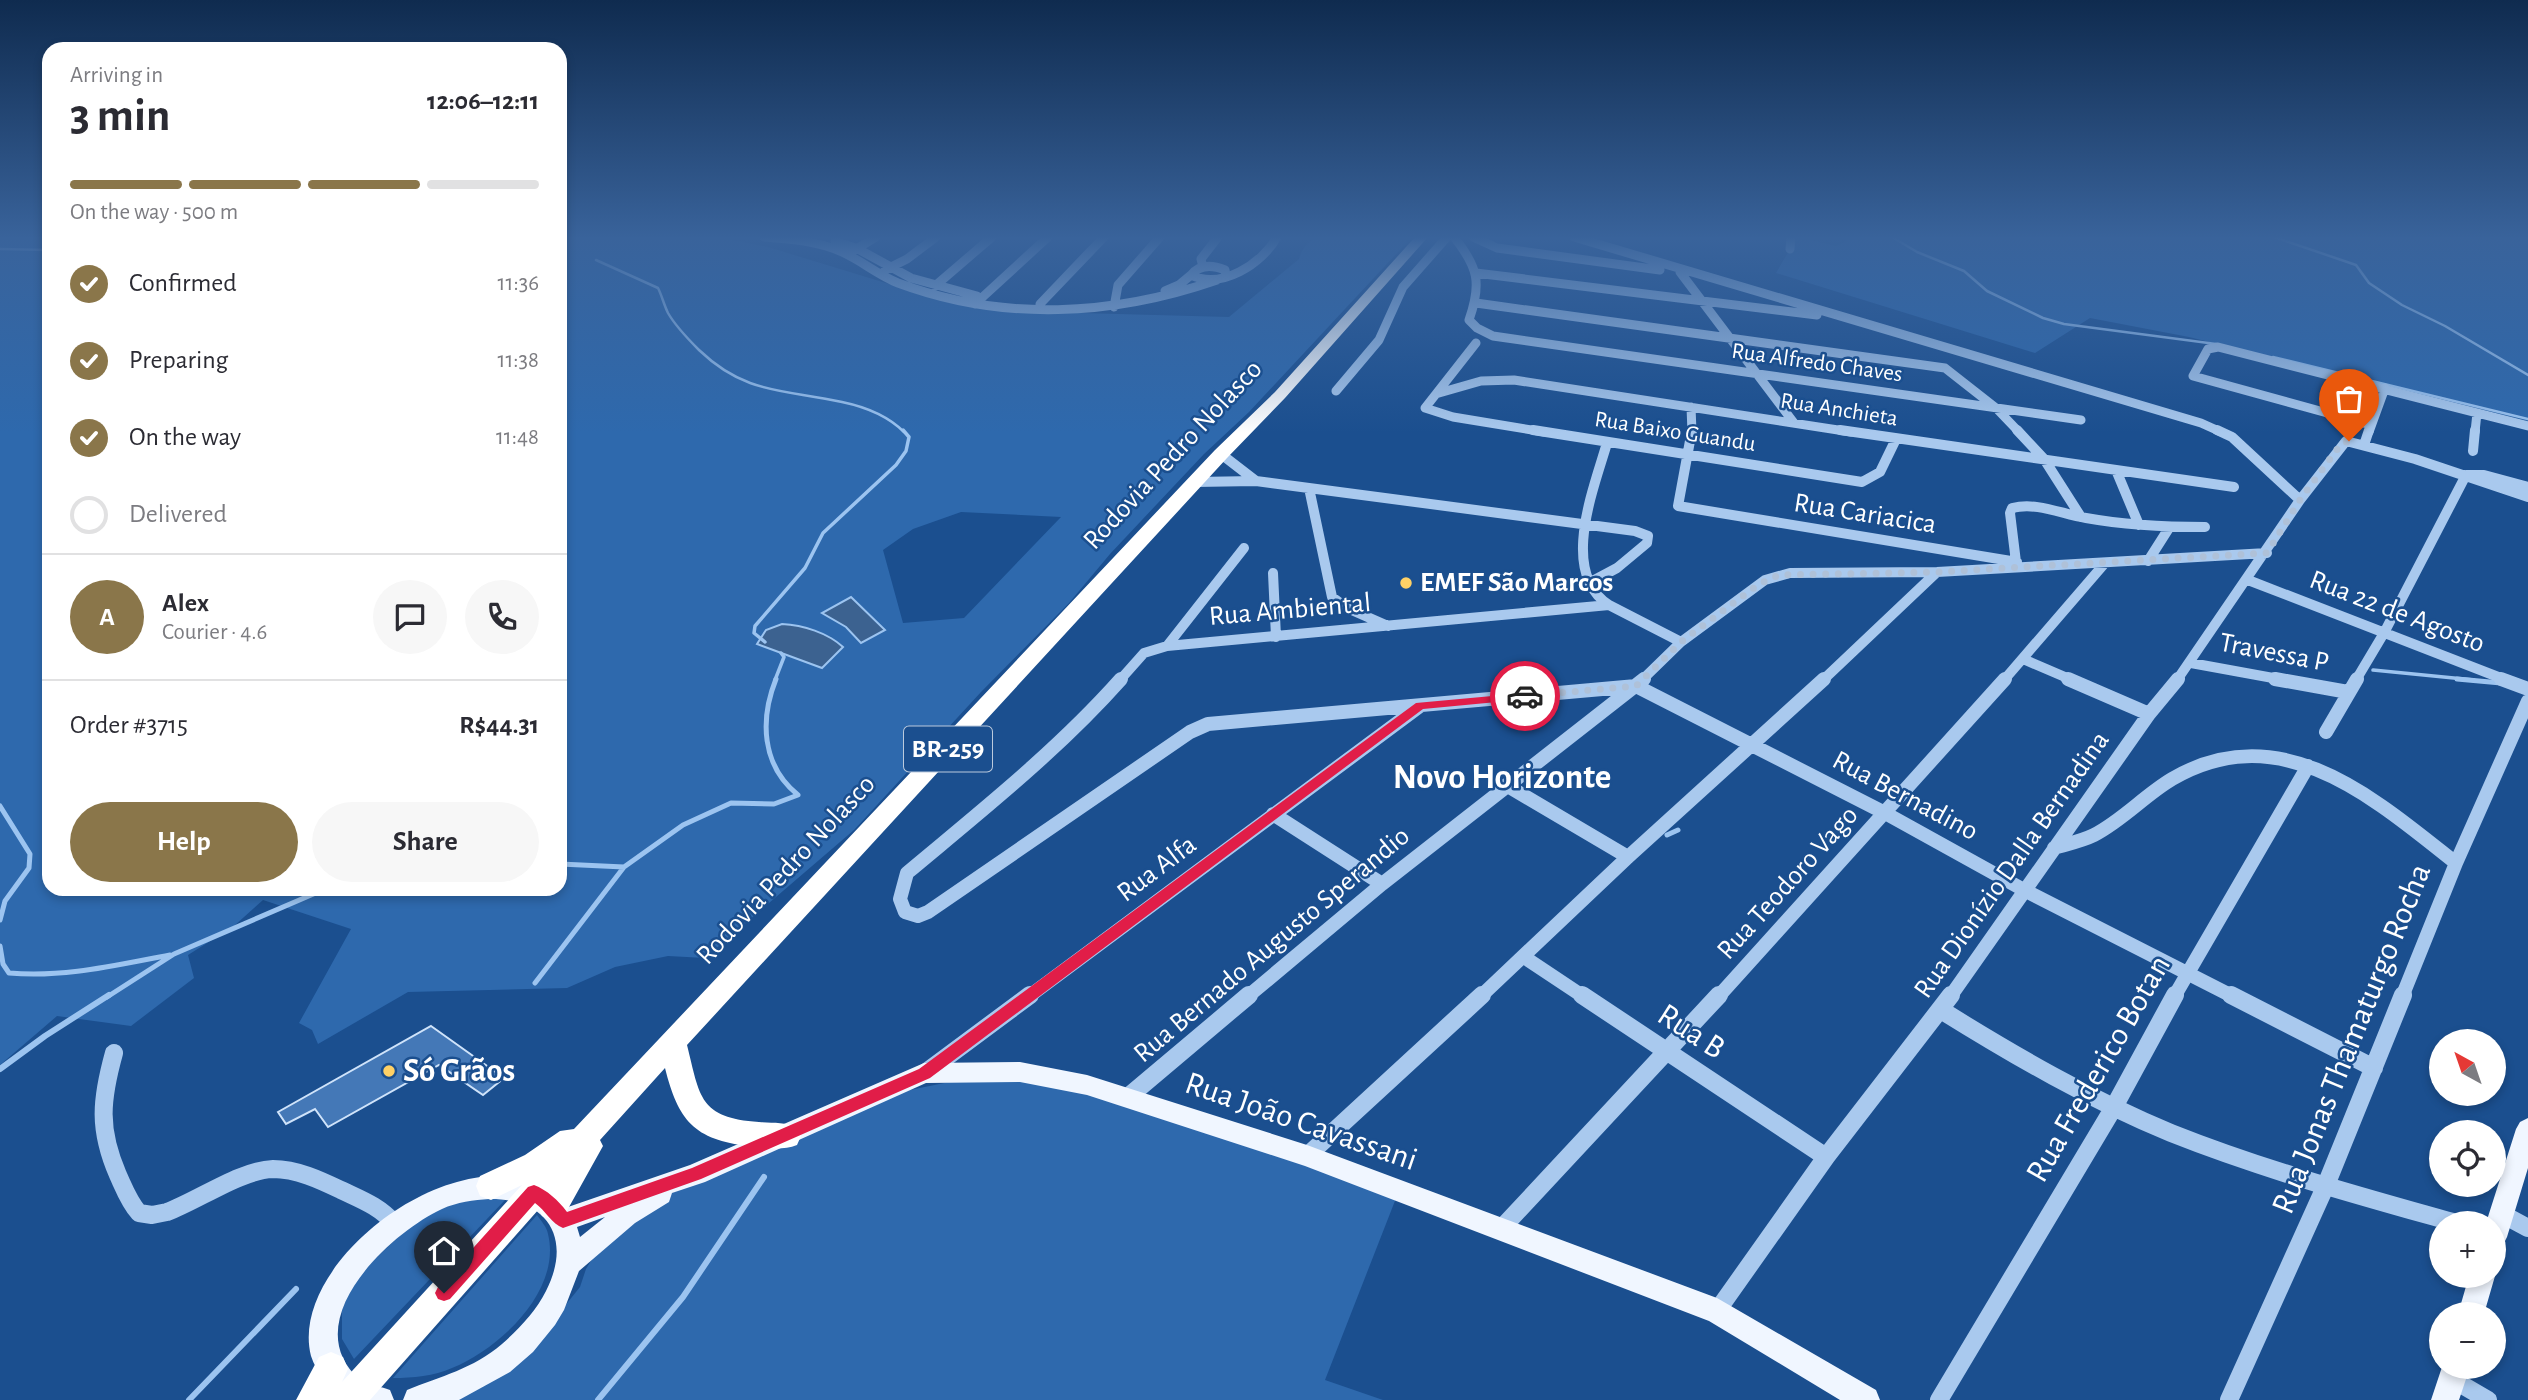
<!DOCTYPE html>
<html lang="en">
<head>
<meta charset="utf-8">
<style>
	:root { --surface:#fff; --page:#f7f7f7; --text:#2b2b33; --muted:#7c7c81; --line:#e1e1e2; --accent:#8a764a }
	body { margin:0; font-family:"Alegreya Sans",sans-serif; background:var(--page); color:var(--text); height:100vh; display:flex; flex-direction:column; font-size:26px; white-space:nowrap }
	* { box-sizing:border-box; margin:0 }
	p { font-size:23px; color:var(--muted) }
	.icon { flex:none; width:38px; height:38px; fill:none; stroke:currentColor; stroke-width:2; stroke-linecap:round; stroke-linejoin:round }
	.map { position:relative; flex:1; overflow:hidden }
	.side { position:absolute; left:42px; top:42px; width:525px; height:854px; display:flex; flex-direction:column; background:var(--surface); border-radius:21px; box-shadow:0 4px 10px #0003 }
	.side>* { flex:none }
	.needle { width:46px; rotate:320deg }
	.tools { position:absolute; left:2429px; top:1029px; display:grid; gap:14px }
	.tools a { display:grid; place-items:center; width:77px; height:77px; border-radius:50%; background:var(--surface); box-shadow:0 4px 10px #0003; font-size:35px }
	.pin { position:absolute; display:grid; place-items:center; width:60px; height:60px; color:#fff; margin:-72px -30px; border-radius:50% 50% 50% 0; rotate:-45deg; box-shadow:0 0 7px #0007 }
	.pin .icon { rotate:45deg }
	.courier { position:absolute; display:grid; place-items:center; width:70px; height:70px; margin:-35px; border:5px solid #e11d48; border-radius:50%; background:#fff; color:#222; box-shadow:0 2px 9px #0007 }
	.summary em { font-style:normal; font-weight:600 }
	.summary div { display:flex; flex-direction:column-reverse }
	.summary { display:flex; align-items:center; justify-content:space-between; height:119px; padding:0 28px }
	h1 { font-size:46px; font-weight:600; line-height:52px }
	.bar { display:grid; grid-template-columns:repeat(4,1fr); gap:10px 7px; align-content:center; height:84px; padding:0 28px }
	.bar i { height:9px; border-radius:5px; background:var(--line) }
	.bar .current { background:var(--accent) }
	.bar p { grid-column:span 4 }
	.line { display:flex; align-items:center; gap:18px; padding:0 28px; border-top:2px solid var(--line) }
	.line div { flex:1 }
	.round { display:grid; place-items:center; flex:none; width:74px; height:74px; border-radius:37px; background:var(--page) }
	ol { padding:0 28px; list-style:none }
	li { display:flex; align-items:center; gap:21px; height:77px }
	li p { margin-inline-start:auto }
	li .icon { padding:7px; border-radius:50%; background:var(--accent); color:#fff; stroke-width:4 }
	li:last-child { color:var(--muted) }
	li i { width:38px; height:38px; border:4px solid var(--line); border-radius:50% }
	.cta { display:flex; gap:14px; margin-top:auto; padding:14px 28px }
	.cta a { flex:1; height:80px; border-radius:42px; background:var(--accent); color:#fff; font-size:28px; font-weight:600; line-height:80px; text-align:center }
	.cta a+a { background:var(--page); color:var(--text) }
	.map>svg:first-child { display:block }
	.green { fill:#2e69ad; fill-rule:evenodd }
	.water { fill:#3c6290; stroke:#9cc4f0; stroke-width:2 }
	.lines { fill:none; stroke-linecap:round; stroke-linejoin:round }
	.stream-far3 { stroke:#9cc4f0; stroke-width:2.5 }
	.stream-far2 { stroke:#9cc4f0; stroke-width:3.5 }
	.stream-far1 { stroke:#9cc4f0; stroke-width:5 }
	.stream { stroke:#9cc4f0; stroke-width:6 }
	.building { fill:#4478b7; stroke:#cfe3fa; stroke-width:2 }
	.minor-far3 { stroke:#a9c9ee; stroke-width:9 }
	.minor-far2 { stroke:#a9c9ee; stroke-width:10 }
	.minor-far1 { stroke:#a9c9ee; stroke-width:14 }
	.minor { stroke:#a9c9ee; stroke-width:18 }
	.major { fill:#f0f6ff; fill-rule:evenodd }
	.highway { fill:#fff; fill-rule:evenodd }
	.route { fill:#e11d48 }
	.done { stroke:#afc1d8; stroke-width:7; stroke-dasharray:0 12.6 }
	.poi-dot { fill:#ffd166; stroke:#1b4f8f; stroke-width:2.5 }
	.labels { text-anchor:middle; dominant-baseline:central; stroke-width:5; stroke-linejoin:round; paint-order:stroke }
	.far-street-label { font-size:23px; fill:#fff; stroke:#1b4f8f }
	.shield { fill:#1b4f8f; stroke:#bbcadd; stroke-width:2 }
	.shield-label { font-size:26px; font-weight:bold; fill:#fff }
	.street-label { font-size:28px; fill:#fff; stroke:#1b4f8f }
	.poi-label { font-size:28px; font-weight:bold; fill:#fff; stroke:#1b4f8f; text-anchor:start }
	.near-street-label { font-size:33px; fill:#fff; stroke:#1b4f8f }
	.near-poi-label { font-size:33px; font-weight:bold; fill:#fff; stroke:#1b4f8f; text-anchor:start }
	.district-label { font-size:35px; font-weight:bold; fill:#fff; stroke:#1b4f8f }
</style>
</head>
<body>
<div class="map">
<svg width="2528" height="1400" viewBox="0 0 2528 1400">
	<rect width="100%" height="100%" fill="#1b4f8f"/>
	<!-- green -->
	<path class="green" d="M0,237H49V889H560V237H718L768,247L935,298L1002,311L1229,317L1299,259C1303,246 1307,242 1320,237H1412L1249,412L1204,454L1110,554L1069,603L981,692L854,830L705,958L668,956L615,967L567,988L408,992L318,1044L312,1030L299,1023L351,929L263,900L234,926L188,955L194,978L131,1026L57,1016L0,1065ZM961,512L1061,517L964,618L903,623L883,550L913,529ZM851,597L885,630L861,643L846,627L823,614ZM793,625L832,637L757,645L766,630Z
		M1797,237L1836,246L1847,241L1835,237H2528V421L2189,337L2090,318L2035,353L1776,273Z
		M974,1077H1033L1400,1188L1325,1380L1383,1400H449L543,1333L580,1287L586,1269L601,1244L646,1206L720,1169L895,1093Z
		M482,1196L505,1200L354,1359L342,1339V1310L355,1278L416,1220L452,1202Z
		M537,1215C541,1221 547,1227 548,1234C562,1291 499,1349 452,1368C434,1376 413,1378 393,1378Z"/>
	<!-- water -->
	<path class="water" d="M851,597L885,630L861,643L846,627L822,613Z
		M782,624C803,625 828,633 843,647L822,668L757,644L766,630Z"/>
	<g class="lines">
		<!-- stream-far3 -->
		<path class="stream-far3" d="M1892,237L1917,252L1964,271L1987,291L2043,318L2064,324L2216,344
			M2274,237L2356,265L2369,283L2402,305L2445,326L2528,375
			M0,249L49,250
			M596,260L658,288C662,296 664,305 668,313C676,327 688,339 699,350C746,395 784,389 842,402C866,407 887,415 904,432
			M2273,357L2528,419"/>
		<!-- stream-far2 -->
		<path class="stream-far2" d="M765,642L754,633L755,626L805,568L823,533L896,465L906,451L909,437L903,430
			M2373,670L2474,680
			M775,680L784,657L781,653"/>
		<!-- stream-far1 -->
		<path class="stream-far1" d="M2457,679L2501,683
			M0,806L30,854L29,868L5,901L0,920
			M1667,835L1678,830
			M560,864L624,867
			M0,946L3,964L9,973C64,978 116,965 170,955
			M535,983L624,867L683,825L731,803L774,804L798,795C761,765 760,719 776,679
			M107,997L174,954L325,889"/>
		<!-- stream -->
		<path class="stream" d="M0,1069L45,1036L109,995
			M189,1400L296,1289
			M598,1400L683,1297L764,1177"/>
	</g>
	<!-- building -->
	<path class="building" d="M431,1026L504,1078L483,1095L439,1065L328,1127L315,1109L286,1124L278,1112Z"/>
	<g class="lines">
		<!-- minor-far3 -->
		<path class="minor-far3" d="M764,237C791,239 818,241 842,252C862,261 878,275 898,283C1003,322 1113,316 1217,280
			M1454,237C1478,267 1482,283 1469,320L1477,328L1493,336L2081,420
			M1473,237L1497,248L1660,270
			M1574,237L2201,423L2221,432
			M835,241L858,249L911,278L977,296
			M1790,249L1791,237
			M853,251L876,237
			M1203,267L1201,259L1218,237
			M885,270L907,259L936,237
			M1680,272L1794,423
			M1476,273L1817,315
			M1226,276L1225,270C1213,265 1200,264 1191,275C1221,290 1262,264 1277,237
			M935,286L992,237
			M1165,291L1179,285L1191,275
			M1476,303L1945,368L1996,408L2019,432
			M975,304L1048,237
			M1040,304L1104,237
			M1114,307L1118,285L1160,237
			M1476,343L1425,408L1453,417L1544,432
			M1336,391L1379,340L1403,287L1447,237
			M1439,393L1481,381L1514,380L1851,432
			M1691,407L1692,432
			M2371,425L2193,376L2208,349L2218,347L2528,426
			M2369,432L2385,388
			M2475,432L2477,413"/>
		<!-- minor-far2 -->
		<path class="minor-far2" d="M1533,430L1862,482L1880,472L1896,439
			M1692,430L1678,506L2017,562
			M1840,430L2234,487
			M2017,430L2044,459L2081,517
			M2217,430L2232,437L2300,500
			M1607,443C1594,488 1559,573 1609,605L1681,642
			M2364,445L2369,430
			M2473,451L2475,430
			M1221,454L1256,481L1635,531L1648,536L1647,543L1617,568L1587,584
			M2116,470L2139,525
			M1195,482L1256,481
			M1309,488L1332,597L1347,608L1388,626
			M2148,561L2169,528
			M2016,562L2010,513L2012,508C2038,502 2061,514 2086,518C2125,525 2165,527 2205,527
			M1273,573L1276,637
			M2248,580L2506,680
			M1167,646L1244,548
			M2023,659L2072,680
			M2191,663L2284,680
			M1120,680L1144,653L1167,646L1609,605
			M1642,680L1681,642L1765,580L1790,573L1937,572L2267,553
			M1823,680L1937,572
			M2004,680L2105,563
			M2177,680L2300,500L2346,441L2415,459L2528,497
			M2356,680L2384,633L2466,475H2484L2528,487"/>
		<!-- minor-far1 -->
		<path class="minor-far1" d="M1121,679C1057,751 981,811 907,873L900,899L905,912L918,916L928,912L1190,732L1208,724L1636,686L1885,813L2024,890L2234,997
			M2068,679L2149,714
			M2275,679L2348,692
			M2501,679L2528,689
			M2326,732L2357,679
			M1506,785L1628,857
			M1273,814L1382,884
			M2054,848C2067,844 2082,841 2094,835C2123,820 2145,795 2172,779C2281,715 2375,799 2456,863
			M1524,957L1584,997
			M1028,997L1420,706
			M1247,997L1382,884L1644,679
			M1480,997L1628,857L1824,679
			M1718,997L2005,679
			M1950,997L2149,714L2178,679
			M2174,997L2308,766
			M2402,997L2456,863L2528,701"/>
		<!-- minor -->
		<path class="minor" d="M1582,995L1826,1157
			M2231,995L2374,1068
			M1941,1010C2015,1056 2091,1100 2171,1133C2264,1170 2360,1196 2456,1223
			M114,1053C101,1100 98,1129 118,1175C124,1188 129,1202 139,1213L152,1215L167,1212C199,1200 241,1170 273,1169C297,1169 320,1180 341,1190C362,1200 379,1206 395,1224
			M925,1073L1030,995
			M1128,1097L1249,995
			M1307,1156L1482,995
			M2502,1214L2528,1228
			M1500,1230L1719,995
			M1717,1311L1826,1157L1951,995
			M2452,1379L2488,1400
			M1939,1400L2114,1107L2175,995
			M2229,1400L2326,1185L2403,995"/>
		<!-- major -->
		<path class="major" d="M1020,1062L1087,1075L1307,1145L1717,1298L1876,1390L1880,1400H1840L1709,1321L1305,1166L1087,1095L1020,1082L926,1083L705,1182L672,1193L669,1202L635,1223L579,1271L564,1310L555,1325L533,1352L510,1372L459,1400H403L407,1390C441,1376 473,1369 502,1344C519,1329 536,1311 546,1291C573,1238 547,1198 489,1199C474,1200 457,1202 442,1209C388,1234 295,1323 360,1380C367,1386 381,1386 390,1390L394,1400H341C330,1388 316,1372 311,1356C285,1254 488,1113 568,1207L690,1165L924,1063ZM605,1217L580,1237L577,1227Z
			M2528,1118V1168L2507,1237L2503,1245L2494,1249V1223H2486L2516,1129L2520,1122Z
			M2494,1273L2495,1276L2484,1314H2458L2469,1276H2494Z
			M2442,1367H2470L2459,1400H2431Z"/>
		<!-- highway -->
		<path class="highway" d="M1415,237H1428L1285,398L1227,458L687,1045C700,1097 699,1118 759,1122C773,1123 785,1122 797,1127L801,1136L797,1145C782,1151 765,1148 749,1146C694,1140 678,1120 665,1068L600,1140L603,1146L598,1155L564,1216L553,1220L542,1216L539,1209L370,1400H296L319,1357L331,1352L343,1357L348,1369L342,1382L522,1185L491,1200L480,1196L476,1186L480,1176L525,1155L560,1131L574,1129L1215,450L1275,392Z"/>
	</g>
	<!-- sky -->
	<linearGradient id="sky" x2="0" y2="1"><stop stop-color="#0f2b4f"/><stop offset="0.55" stop-color="#39639b"/><stop offset="1" stop-color="#39639b" stop-opacity="0"/></linearGradient>
	<rect width="2528" height="433" fill="url(#sky)"/>
	<!-- route -->
	<path class="route" d="M1525,693L1531,696L1529,699L1423,709L930,1078L701,1179L563,1228C552,1224 545,1210 535,1203L450,1299L444,1301L438,1299L435,1293L438,1287L528,1187L534,1185C547,1190 558,1200 567,1212L692,1168L919,1069L1416,703Z"/>
	<g class="lines">
		<!-- done -->
		<path class="done" d="M1525,696L1636,686L1681,642L1759,584L1779,575L1937,572L2267,553L2300,500L2341,444L2349,441"/>
	</g>
	<!-- markers -->
	<g class="poi-dot">
		<circle cx="1406" cy="583" r="7"/>
		<circle cx="389" cy="1071" r="7"/>
	</g>
	<g class="labels">
		<!-- far-street labels -->
		<g class="far-street-label">
			<text transform="translate(1817 363) rotate(8)">Rua Alfredo Chaves</text>
			<text transform="translate(1839 410) rotate(9)">Rua Anchieta</text>
			<text transform="translate(1675 432) rotate(9)">Rua Baixo Guandu</text>
		</g>
		<!-- shield labels -->
		<rect class="shield" x="904" y="726.5" width="88" height="45" rx="5"/>
		<g class="shield-label">
			<text x="948" y="749">BR-259</text>
		</g>
		<!-- street labels -->
		<g class="street-label">
			<text transform="translate(1173 455) rotate(-47)">Rodovia Pedro Nolasco</text>
			<text transform="translate(1865 514) rotate(9)">Rua Cariacica</text>
			<text transform="translate(1290 610) rotate(-5)">Rua Ambiental</text>
			<text transform="translate(2397 612) rotate(21)">Rua 22 de Agosto</text>
			<text transform="translate(2274 653) rotate(11)">Travessa P</text>
			<text transform="translate(1905 796) rotate(28)">Rua Bernadino</text>
			<text transform="translate(2012 865) rotate(-55)">Rua Dionízio Dalla Bernadina</text>
			<text transform="translate(1157 869) rotate(-37)">Rua Alfa</text>
			<text transform="translate(786 870) rotate(-47)">Rodovia Pedro Nolasco</text>
			<text transform="translate(1788 883) rotate(-48)">Rua Teodoro Vago</text>
			<text transform="translate(1272 945) rotate(-40)">Rua Bernado Augusto Sperandio</text>
		</g>
		<!-- poi labels -->
		<g class="poi-label">
			<text x="1420" y="583">EMEF São Marcos</text>
		</g>
		<!-- near-street labels -->
		<g class="near-street-label">
			<text transform="translate(1691 1032) rotate(33)">Rua B</text>
			<text transform="translate(2352 1039) rotate(-68)">Rua Jonas Thamaturgo Rocha</text>
			<text transform="translate(2099 1069) rotate(-60)">Rua Frederico Botan</text>
			<text transform="translate(1301 1122) rotate(19)">Rua João Cavassani</text>
		</g>
		<!-- near-poi labels -->
		<g class="near-poi-label">
			<text x="403" y="1071">Só Grãos</text>
		</g>
		<!-- district labels -->
		<g class="district-label">
			<text x="1502" y="777">Novo Horizonte</text>
		</g>
	</g>
</svg>
<div class="tools">
<a><svg class="needle" viewBox="-14 -14 28 28"><path d="M0-13l5 13h-10z" fill="#e53935"/><path d="M0 13l5-13h-10z" fill="#7c7c81"/></svg></a>
<a><svg class="icon" aria-label="locate" viewBox="0 0 24 24"><circle cx="12" cy="12" r="6"/><path d="M12 2v4M12 18v4M2 12h4M18 12h4"/></svg></a>
<a>+</a>
<a>−</a>
</div>
<div class="pin" style="left:2349px;top:441px;background:#ea580c"><svg class="icon" aria-label="bag" viewBox="0 0 24 24"><path d="M5 8h14l-1 12H6zM9 8a3 3 0 0 1 6 0"/></svg></div>
<div class="pin" style="left:444px;top:1293px;background:#1f2937"><svg class="icon" aria-label="home" viewBox="0 0 24 24"><path d="M3 11l9-7 9 7M6 9v11h12V9"/></svg></div>
<div class="courier" style="left:1525px;top:696px"><svg class="icon" aria-label="car" viewBox="0 0 24 24"><path d="M5 17H2v-5l4-1 3-4h7l3 4 3 1v5h-3M9 17h6M6 11h13"/><circle cx="7" cy="17" r="2"/><circle cx="17" cy="17" r="2"/></svg></div>
<section class="side">
<div class="summary"><div><h1>3 min</h1><p>Arriving in</p></div><em>12:06–12:11</em></div>
<div class="bar"><i class="current"></i><i class="current"></i><i class="current"></i><i></i><p>On the way · 500 m</p></div>
<ol>
<li><svg class="icon" aria-label="check" viewBox="0 0 24 24"><path d="M5 12l5 5 9-10"/></svg>Confirmed<p>11:36</p></li>
<li><svg class="icon" aria-label="check" viewBox="0 0 24 24"><path d="M5 12l5 5 9-10"/></svg>Preparing<p>11:38</p></li>
<li><svg class="icon" aria-label="check" viewBox="0 0 24 24"><path d="M5 12l5 5 9-10"/></svg>On the way<p>11:48</p></li>
<li><i></i>Delivered</li>
</ol>
<div class="line" style="height:126px"><b class="round" style="background:var(--accent);color:#fff">A</b><div><b>Alex</b><p>Courier · 4.6</p></div><a class="round"><svg class="icon" aria-label="chat" viewBox="0 0 24 24"><path d="M4 5h16v11H9l-5 4z"/></svg></a><a class="round"><svg class="icon" aria-label="phone" viewBox="0 0 24 24"><path d="M5 4h4l2 5-3 2q2 4 5 5l2-3 5 2v4C11 20 4 13 5 4z"/></svg></a></div>
<div class="line" style="height:91px"><div>Order #3715</div><b>R$44.31</b></div>
<div class="cta"><a>Help</a><a>Share</a></div>
</section>
</div>
</body>
</html>
